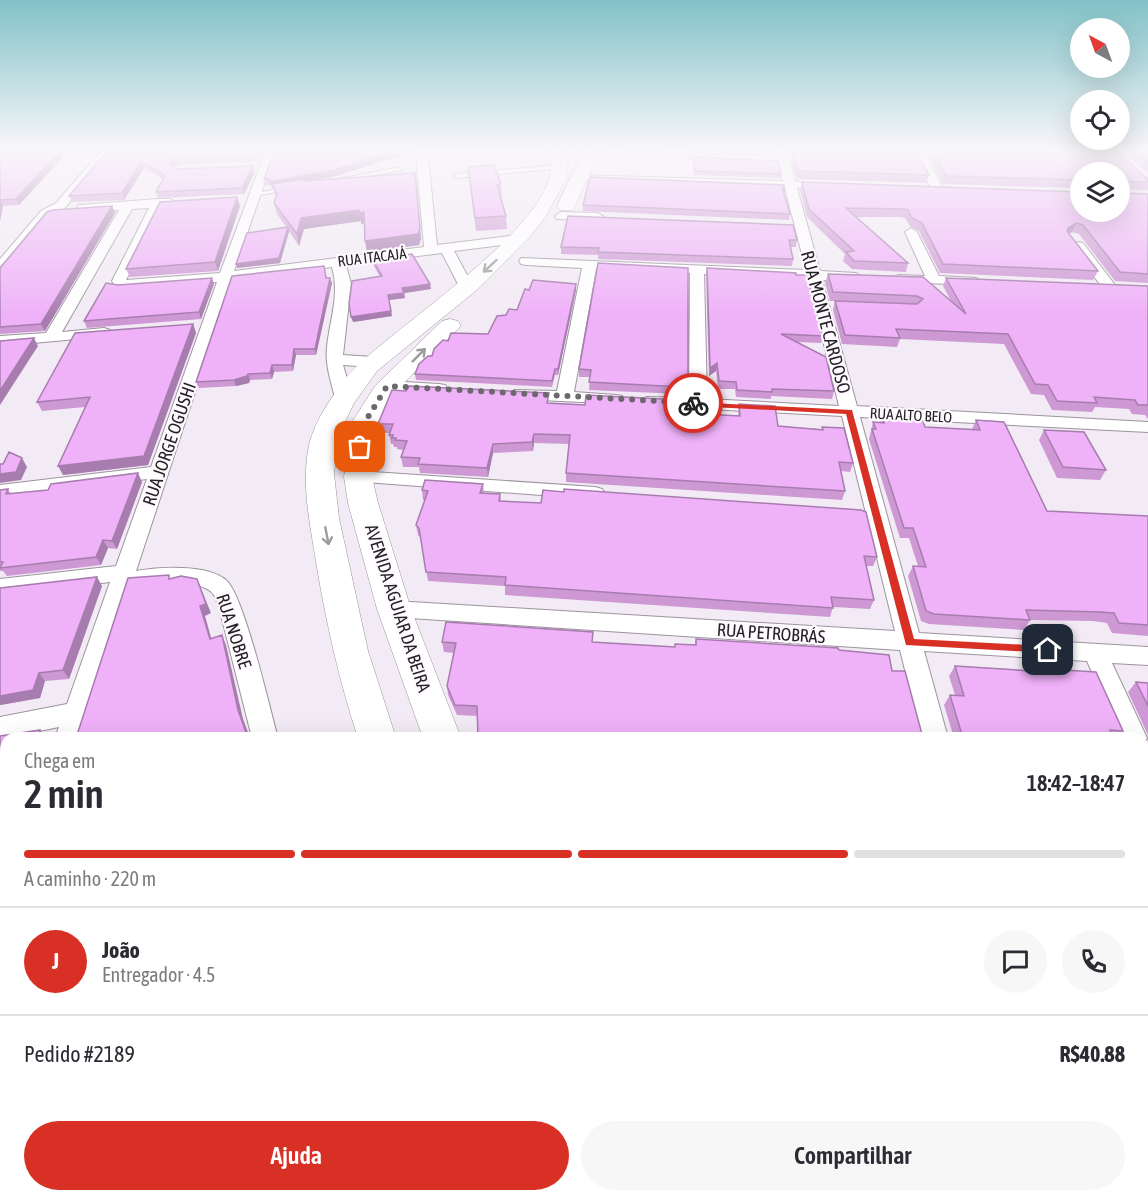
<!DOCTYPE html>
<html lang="pt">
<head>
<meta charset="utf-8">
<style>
	:root { --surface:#fff; --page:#f7f7f7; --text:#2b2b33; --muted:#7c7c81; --line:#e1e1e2; --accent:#d93025 }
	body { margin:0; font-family:"Asap Condensed",sans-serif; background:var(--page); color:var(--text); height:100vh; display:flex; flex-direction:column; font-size:22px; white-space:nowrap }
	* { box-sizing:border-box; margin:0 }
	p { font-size:20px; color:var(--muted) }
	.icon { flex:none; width:33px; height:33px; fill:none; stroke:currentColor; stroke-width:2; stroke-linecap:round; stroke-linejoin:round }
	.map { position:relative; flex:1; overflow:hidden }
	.drawer { position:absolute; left:0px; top:732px; width:1149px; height:470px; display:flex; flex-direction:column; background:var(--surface); border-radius:18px 18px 0 0; box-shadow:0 6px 24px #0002 }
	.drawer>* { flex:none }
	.needle { width:39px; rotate:319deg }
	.tools { position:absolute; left:1070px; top:18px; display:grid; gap:12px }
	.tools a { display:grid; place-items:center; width:60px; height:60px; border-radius:50%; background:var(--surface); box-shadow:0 6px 24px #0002; font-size:30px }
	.pin { position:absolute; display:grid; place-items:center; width:51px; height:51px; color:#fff; margin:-26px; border-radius:12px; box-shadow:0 3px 9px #0006 }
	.courier { position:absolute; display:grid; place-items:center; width:60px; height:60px; margin:-30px; border:4px solid #d93025; border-radius:50%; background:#fff; color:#222; box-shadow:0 2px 8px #0007 }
	.headline em { font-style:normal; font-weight:600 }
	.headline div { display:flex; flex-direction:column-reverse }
	.headline { display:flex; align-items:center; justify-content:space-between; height:102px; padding:0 24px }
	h1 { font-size:39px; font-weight:600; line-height:45px }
	.bar { display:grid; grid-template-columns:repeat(4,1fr); gap:9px 6px; align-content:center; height:72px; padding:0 24px }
	.bar i { height:8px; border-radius:4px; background:var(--line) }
	.bar .selected { background:var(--accent) }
	.bar p { grid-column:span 4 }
	.line { display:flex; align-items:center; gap:15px; padding:0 24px; border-top:2px solid var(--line) }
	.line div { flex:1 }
	.round { display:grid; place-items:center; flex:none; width:63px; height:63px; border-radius:32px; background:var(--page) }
	.action { display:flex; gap:12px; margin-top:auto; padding:12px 24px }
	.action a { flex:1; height:69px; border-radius:36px; background:var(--accent); color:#fff; font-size:24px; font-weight:600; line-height:69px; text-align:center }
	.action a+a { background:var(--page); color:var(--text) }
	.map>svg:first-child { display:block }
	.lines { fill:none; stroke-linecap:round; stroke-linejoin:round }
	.lane-casing { stroke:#9c949d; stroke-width:2 }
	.street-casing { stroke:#9c949d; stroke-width:2 }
	.secondary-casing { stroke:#9c949d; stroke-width:1 }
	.lane { fill:#fff; fill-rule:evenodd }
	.street { fill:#fff; fill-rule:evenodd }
	.secondary { fill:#fff; fill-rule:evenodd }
	.wall { fill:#ce98d5; fill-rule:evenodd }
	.shaded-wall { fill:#a77cae }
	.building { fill:#efb1f8; stroke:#a77cae; stroke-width:1.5 }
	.oneway { stroke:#9d9c9d }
	.route { fill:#d93025 }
	.done { stroke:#6d686e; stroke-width:6; stroke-dasharray:0 10.8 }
	.labels { text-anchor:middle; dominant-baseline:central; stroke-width:4.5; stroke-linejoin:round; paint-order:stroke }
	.far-street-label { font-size:15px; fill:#252226; stroke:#fef9fe }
	.street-label { font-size:18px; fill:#252226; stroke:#fef9fe }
</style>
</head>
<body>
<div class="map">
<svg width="1148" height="1201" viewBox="0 0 1148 1201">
	<rect width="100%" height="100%" fill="#f2eaf4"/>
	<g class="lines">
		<!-- lane casing -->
		<g class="lane-casing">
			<path id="lane" d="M561,165L563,168L456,178L453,176L456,174Z
				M401,167L403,170L335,182L332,180Z
				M288,187L291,189L290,190L254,196L251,194Z
				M98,1196H130L128,1201H96Z
				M224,1196H245L247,1201H226Z
				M331,1196H351L352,1201H332Z"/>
		</g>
		<!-- street casing -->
		<g class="street-casing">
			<path id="street" d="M102,150H113L64,209L49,217L5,271L0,272V259L41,211L56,203Z
				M266,150H276L234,271L424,247L416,157L422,154L428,157L437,245L518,235L525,239L518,243L454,251L473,286L466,290L459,286L442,253L346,265L351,284L343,355L373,357L381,362L373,367L343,365L353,398L350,402H338L335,398C331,381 325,365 327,347C330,318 340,295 332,267L232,280L136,571C159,567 207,564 226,580C244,595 270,710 278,738H252L219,607C217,603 216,597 213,594C201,578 156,585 138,586L132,584L81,738H55L59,727L0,739V717L67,704L110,582L0,595V579L116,566L147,479L0,497V485L151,467L217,282L116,288L112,281L149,208L132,209L62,332L104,328L110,330L112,333L110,336L0,346V336L46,333L119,210L83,212L79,211L77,208L79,205L158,199H170L176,203L174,206L162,207L126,280L220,273Z
				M776,150H786L795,181L806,183L808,185L806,187L797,188L820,271L856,273L863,277L856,281L822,280L857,406L1148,422V432L860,417L919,633L1148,647V665L1112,663L1147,738L1143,746V738H1121L1087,661L924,651L948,738H922L900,650L394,617L386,615L383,609L386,603L394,601L895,631L842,416L652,406L646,405L643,401L646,397L689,398L690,273L596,269L574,392L616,395L622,396L625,400L622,404L520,399L514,398L511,394L514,390L557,391L582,268L526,265L521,264L519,261L521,258L806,270L785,188L579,180L573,177L575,175L783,181L779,163L696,160L690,157L696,154L777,156ZM704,274L808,279L839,406L707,399Z
				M920,152L926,155L944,190L942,193L938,194L932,190L914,155Z
				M561,212L598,213L604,217L598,221L557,219L555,216Z
				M911,228L917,232L939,276L976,278L983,282L981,285L893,282L891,279L898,275L925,276L905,232Z
				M1078,242L1083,243L1115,285L1117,288L1115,291H1105L1071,246Z
				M387,381L439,384L445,385L448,389L445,393L439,394L381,390L379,386L381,382Z
				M358,471L595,487L602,489L605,493L602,497L595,499L351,481L348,477L351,473Z
				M1143,747L1148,748V781L1143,779Z
				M6,907V953L0,956V909Z
				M6,959V991L0,993V961Z
				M1143,1089H1148V1125H1143Z
				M1036,1196H1074L1076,1201H1038Z"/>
		</g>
		<!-- secondary casing -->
		<g class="secondary-casing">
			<path id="secondary" d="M547,150H563L568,162L566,179L546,216L528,239L478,289L377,371L354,403L338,436L334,474L339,518L368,651L396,738H358C339,680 326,622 316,562C310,523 301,484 309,445C315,420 331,398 346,378C379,334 583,212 547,150Z
				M584,150H600L575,206L572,210H560L557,206Z
				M450,319L458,321L461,326L397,390L378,422L374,447L372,477L378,503L411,609L461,738H423L377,609L348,503L344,477L352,422L375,386L442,321Z
				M500,1196H556L557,1201H501Z
				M600,1196H656L658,1201H602Z"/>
		</g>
		<!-- lane -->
		<use href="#lane" class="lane"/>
		<!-- street -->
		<use href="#street" class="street"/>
		<!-- secondary -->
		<use href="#secondary" class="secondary"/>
	</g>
	<!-- wall -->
	<path class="wall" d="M0,150H100L95,154L64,156L19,205L3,206L0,221Z
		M108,150H265L259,161L178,165L174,167L176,169L253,166L255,172L244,194L158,198L156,192L163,179L144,168L124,200L72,202L69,196Z
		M275,150H411V152L336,176L312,181L415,173L421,239L419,245L367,252L364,223L361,224V221L304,229L299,246L289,231L280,263L237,268L287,228L277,214L274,203L276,197L273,188H272L271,185L266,186L264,179Z
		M621,150H657V152Z
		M692,150H775L774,154L692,153Z
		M787,150H921L916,152L929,175L926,183L797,179L791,161L793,153H789ZM798,153L869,155L870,156Z
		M921,150H1116L1146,178H1148V190L1121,189V191L1123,193L1148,194V283L1115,281L1079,234L1072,232L1069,234L1098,271L1093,280L940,273L919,231L910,226L905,218L900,217H856L908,263L906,272L852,269L843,261L845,254L807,217L800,190L802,182L1119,212L1080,172V188L943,184L928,154Z
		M1123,150H1148V173Z
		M693,157L781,174L780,178L694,175Z
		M468,167L501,184L502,197H501L506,216L507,229L476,231Z
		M784,185L785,190V195L790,214L789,220L583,211V205Z
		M237,197L240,206L218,271L130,277L126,269Z
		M112,206L115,213L45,331L0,334V268Z
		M793,225L797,240L796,247H790L793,259L792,266L598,259V255L561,254V247Z
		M372,259L431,289L404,293L405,298L389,300L392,316L353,322L380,277L373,264Z
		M598,263L687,391L681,394L589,390L590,377H579V369Z
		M707,268L823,336L821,343L797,342L834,391L832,399L771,396V399L736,397L735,389H718L716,371L709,376L706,275Z
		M828,274L951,301L943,286L946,278L1148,286V419L1145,415L1132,414L1129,409L1095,407L1092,412L1052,410L1044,395L1031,394L1004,344L900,339L897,347L842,344L833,310L835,301H830L825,283Z
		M327,278L332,283L316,355H296L293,371L274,372L272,379L250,380L249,383L236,386L199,388L196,382Z
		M214,284L201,319L87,328L84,321L118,285Z
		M576,284V290L558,375H555L552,387L416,380L415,374L432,356L448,341L488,334L506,315L517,310L529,290Z
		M193,324L196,333L148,465L63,475L85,407L42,411L37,402Z
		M549,404L681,411L703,414L738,416L739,404L778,426L822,429V427L853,463L850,472L841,471L845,491L842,500L566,482V473L569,444L534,443L533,451L493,453L488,477L420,473L419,467H403L401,457L403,450L397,449V447H394L393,444H391L389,435L390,433H380L378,424Z
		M882,415L925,427L972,429L976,420L1047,511L1148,516V636L1112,633L1107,623L1093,621L1030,620L1024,630L929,624L921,621L908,576L913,566H918L909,538H900L869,439L873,422L879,423Z
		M1044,430L1106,470L1100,480L1057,478L1039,440Z
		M142,482L117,549L108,548L101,565L7,576L3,571H0V490L8,489L11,494Z
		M483,484L484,493L500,494L501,501L877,557L873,566H866L874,600L870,609L833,607L830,617L505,595V586L428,581L421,538L418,535L416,525L425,500H423L422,490Z
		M102,586L69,679L45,681L40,698L0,705Z
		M696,639L838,648L478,716L457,715L448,695L447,686L454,653L444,652L442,642H593L675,647L695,645Z
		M955,666L1062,672L1064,670L1123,731L1117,738H954L944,705L950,695H955L949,676Z
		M1136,682L1148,683V735L1128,692Z
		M1143,786L1148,787V1046L1143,1045Z
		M671,1196H1019L1020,1201H674Z
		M1085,1196H1143L1148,1201H1087Z"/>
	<!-- shaded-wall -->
	<path class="shaded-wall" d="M61,150L64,156L19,205L16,199Z
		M94,150H100L95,154Z
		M260,150H265L259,161L257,155Z
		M396,150H411V152L336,176L274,188L272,184L273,188H272L270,182Z
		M176,159L178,165L170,169L168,163Z
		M141,162L144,168L124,200L122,193Z
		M253,166L255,172L244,194L242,188Z
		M415,173L421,239L419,245L367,252L365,241Z
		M237,197L240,206L218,271L215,262Z
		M0,199L3,206L0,221Z
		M112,206L115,213L45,331L41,324Z
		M359,210L364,212L366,223L361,224V221L304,229L299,246L297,234L301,218Z
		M1076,223L1072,232L1064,236L1068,228Z
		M288,227L289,232L280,263L237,268L236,264Z
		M212,278L214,284L201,319L199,312Z
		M330,278L332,283L316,355L315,349Z
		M430,284L431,289L404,293L405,298L389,300L388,295L402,288Z
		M576,284V290L558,375V369Z
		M391,311L392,316L353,322L351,317Z
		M193,324L196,333L148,465L63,475L58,466Z
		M34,338L38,346L0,405V391Z
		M294,349L296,355L293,371L292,365Z
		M717,363L716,371L709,376L710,368Z
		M272,365L274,372L272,379L270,373Z
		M248,374L250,380L249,383L236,386L234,380Z
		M688,383L687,391L681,394L682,387Z
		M534,434V443L533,451L532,442Z
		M493,444V453L488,477L487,468Z
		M22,458L27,467L21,480L0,483V474Z
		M138,473L142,482L117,549L112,541Z
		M103,540L108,548L101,565L96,557Z
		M97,577L102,586L69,679L63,670Z
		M197,579L211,613L205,616L214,648L210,639L200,606Z
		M222,635L226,645L243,719L250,738H248L238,710Z
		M39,673L45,681L40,698L0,705V696Z
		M40,730L47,738H37Z
		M6,820V854L0,870V836Z
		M6,1179V1190L0,1191V1181Z"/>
	<!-- building -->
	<path class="building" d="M0,150H61L16,199L0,200Z
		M108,150H260L257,155L176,159L168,163L176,169L253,166L242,188L156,192L165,175L141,162L122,193L69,196Z
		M275,150H396L334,170L270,182L269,179H264Z
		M875,150H915L929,175L798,171L793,153L871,156L876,151Z
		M932,150H1116L1146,178H1148V182L1123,181L1121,191L1123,193L1148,194V274L1120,272L1083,225L1076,223L1068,228L1067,231L1098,271L943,264L922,223L912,218L908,210L903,209L846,208L908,263L854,261L846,252L854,251L809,209L802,182L1080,192V212H1119V172H1080V180L946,176Z
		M1135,150H1148V162Z
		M693,157L778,161L781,174L695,171Z
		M494,165L501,184L497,185L506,216L475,218L468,167Z
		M415,173L420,228L418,234L365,241L364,212L359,213V210L301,218L297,234L274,203L277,194L272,184L304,179L305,181Z
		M590,177L784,185L785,190L782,187L790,214L583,205Z
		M237,197L215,262L126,269L160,202Z
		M112,206L41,324L0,327V268L47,212L53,210Z
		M568,216L793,225L797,240H789L793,259L598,252L599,248L561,247Z
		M288,227L279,258L236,264L247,233Z
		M412,254L430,284L402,288L404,293L388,295L391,311L351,317L349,304L352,281L382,276L372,259Z
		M598,263L688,268V383L682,387L589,382L591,370L579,369Z
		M324,266L326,278H330L315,349H294L292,365H272L270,373L248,374L247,376L234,380L196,382L232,276Z
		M707,268L796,273V275H807L823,336L781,334L826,357L834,391L772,389V392L737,390L736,382L719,381L717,363L710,368Z
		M828,274L923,277L966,314L946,278L1148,286V405H1138L1135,400L1094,397L1097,403L1057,401L1048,385L1035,384L1008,334L896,329L900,338L845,335L835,301L917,304L923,299L917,296L833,292Z
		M212,278L199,312L84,321L106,283L118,285Z
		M533,280L576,284L558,369H555L552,381L415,374L419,364L428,356H432L434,349L443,340L448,341L451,333L488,334L497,316L506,315L509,309L517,310L525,289L529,290Z
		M193,324L144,456L58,466L90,397L37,402L75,333Z
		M34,338L0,391V341Z
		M409,386L549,393L547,403L585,405L586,395L681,400V411L703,412V414L740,416L739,404L775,406L778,426L823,430L822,427L844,428L853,463L839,462L845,491L566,473L570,435L534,434L532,442L493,444L487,468L418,464L420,458L401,457L407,441L395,440L396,438H392L393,435H389L393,424H378L392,390L406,391Z
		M882,415L922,418L925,427L980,430L976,420L1004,422L1047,511L1148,516V625L1119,623L1114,613L1100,612L1026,610L1030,620L934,614L926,611L913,566L926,567L913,528H904L872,429H876L873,422L884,423Z
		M1044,430L1084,432L1106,470L1063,467Z
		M9,452L22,458L16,472L0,474V464H3Z
		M138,473L112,541L103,540L96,557L0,568L3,562H0V490L8,489L6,494L48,490L51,484Z
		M425,480L483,484L480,493L500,494L499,501L541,503L543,490L564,492V489L861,510L866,512L877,557L864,556L874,600L831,597L833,608L505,585L506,577L426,572L419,528L416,525L428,491L422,490Z
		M169,575V579L181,576L197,579L206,604L200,606L210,639L222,635L238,710L248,738H76L128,578Z
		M97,577L63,670L39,673L33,690L0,696V588Z
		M446,622L593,632L592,642L675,647V644L696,645V639L838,648L839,650L889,655L892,671H905L923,738H478L477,706L455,705L447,686L456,643L442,642Z
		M955,666L1065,673L1064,670L1096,672L1123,731L1110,730L1114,738H963L950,695L964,696Z
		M1136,682L1148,683V706Z
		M40,730L37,738H6V820L0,836V736Z
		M1143,786L1148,787V1038H1143Z
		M6,1013V1179L0,1181V1014Z
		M1143,1153L1148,1154V1201H1100L1098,1196H1143Z
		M675,1196H1019L1020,1201H678Z"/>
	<!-- one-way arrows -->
	<defs><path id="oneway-shaft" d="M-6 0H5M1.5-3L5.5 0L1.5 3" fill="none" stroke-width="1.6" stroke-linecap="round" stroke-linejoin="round" transform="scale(1.5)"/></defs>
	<g class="oneway">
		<use href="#oneway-shaft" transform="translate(490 266) rotate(138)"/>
		<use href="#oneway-shaft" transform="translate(419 355) rotate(-45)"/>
		<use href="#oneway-shaft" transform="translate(327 536) rotate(79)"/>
	</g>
	<!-- sky -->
	<linearGradient id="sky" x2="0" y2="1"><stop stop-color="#81c2c8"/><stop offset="0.47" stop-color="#f9f6fa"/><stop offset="1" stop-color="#f9f6fa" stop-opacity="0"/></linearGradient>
	<rect width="1148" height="318" fill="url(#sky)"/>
	<!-- route -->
	<path class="route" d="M691,402L852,410L914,639L1048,646L1054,650L1052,653L906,645L846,414L693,406L690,403Z"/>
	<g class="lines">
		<!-- done -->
		<path class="done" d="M360,447L365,422L387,386L693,403"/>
	</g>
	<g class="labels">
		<!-- far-street labels -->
		<g class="far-street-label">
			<text transform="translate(372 257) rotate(-7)">RUA ITACAJÁ</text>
			<text transform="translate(911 415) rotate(3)">RUA ALTO BELO</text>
		</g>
		<!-- street labels -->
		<g class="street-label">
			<text transform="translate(826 322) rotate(75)">RUA MONTE CARDOSO</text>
			<text transform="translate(169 444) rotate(-71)">RUA JORGE OGUSHI</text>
			<text transform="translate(398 608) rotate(72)">AVENIDA AGUIAR DA BEIRA</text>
			<text transform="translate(234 631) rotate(72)">RUA NOBRE</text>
			<text transform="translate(771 633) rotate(4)">RUA PETROBRÁS</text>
		</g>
	</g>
</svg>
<div class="tools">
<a><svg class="needle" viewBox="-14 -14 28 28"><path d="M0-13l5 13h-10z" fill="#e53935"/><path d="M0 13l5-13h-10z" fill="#7c7c81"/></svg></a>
<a><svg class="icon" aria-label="locate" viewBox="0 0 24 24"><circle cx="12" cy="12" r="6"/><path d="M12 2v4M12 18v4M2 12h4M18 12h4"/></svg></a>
<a><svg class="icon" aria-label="layers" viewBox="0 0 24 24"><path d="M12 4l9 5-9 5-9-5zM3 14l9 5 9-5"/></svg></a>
</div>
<div class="pin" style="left:360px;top:447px;background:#ea580c"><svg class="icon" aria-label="bag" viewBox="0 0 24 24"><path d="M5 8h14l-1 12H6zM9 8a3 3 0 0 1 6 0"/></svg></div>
<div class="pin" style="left:1048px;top:650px;background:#1f2937"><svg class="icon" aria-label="home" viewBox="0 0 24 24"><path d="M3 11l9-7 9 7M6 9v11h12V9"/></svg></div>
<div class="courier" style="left:693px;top:403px"><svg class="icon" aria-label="bike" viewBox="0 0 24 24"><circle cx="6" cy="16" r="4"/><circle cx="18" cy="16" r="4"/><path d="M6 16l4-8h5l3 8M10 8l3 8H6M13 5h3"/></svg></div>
<section class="drawer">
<div class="headline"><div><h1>2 min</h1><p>Chega em</p></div><em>18:42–18:47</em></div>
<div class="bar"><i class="selected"></i><i class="selected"></i><i class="selected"></i><i></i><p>A caminho · 220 m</p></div>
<div class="line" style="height:108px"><b class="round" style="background:var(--accent);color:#fff">J</b><div><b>João</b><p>Entregador · 4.5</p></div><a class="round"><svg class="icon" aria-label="chat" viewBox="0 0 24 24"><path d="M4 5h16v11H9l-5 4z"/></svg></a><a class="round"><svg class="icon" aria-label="phone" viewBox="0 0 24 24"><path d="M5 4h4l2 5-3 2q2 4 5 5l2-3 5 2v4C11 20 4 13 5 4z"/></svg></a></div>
<div class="line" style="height:78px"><div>Pedido #2189</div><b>R$40.88</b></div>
<div class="action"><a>Ajuda</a><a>Compartilhar</a></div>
</section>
</div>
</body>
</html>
